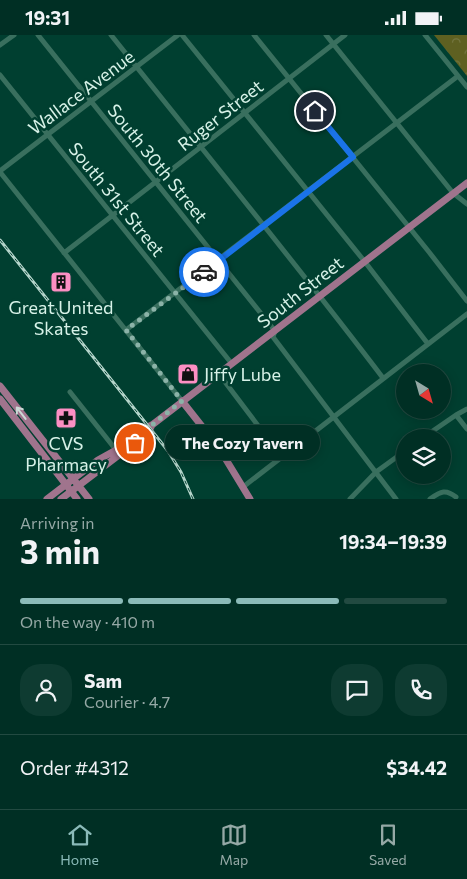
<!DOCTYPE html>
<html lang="en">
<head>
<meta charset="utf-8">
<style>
	:root { --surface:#002f24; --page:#0e3b31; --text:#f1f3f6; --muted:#95a9a6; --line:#224a41; --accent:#8bbbb9 }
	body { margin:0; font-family:Commissioner,sans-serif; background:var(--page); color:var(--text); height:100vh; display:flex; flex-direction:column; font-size:19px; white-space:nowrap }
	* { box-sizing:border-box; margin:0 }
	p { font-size:16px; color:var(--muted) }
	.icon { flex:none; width:28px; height:28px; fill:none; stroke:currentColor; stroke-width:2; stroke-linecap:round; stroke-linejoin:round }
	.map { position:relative; height:464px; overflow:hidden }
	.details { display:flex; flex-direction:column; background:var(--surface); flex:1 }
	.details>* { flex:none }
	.needle { width:32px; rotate:143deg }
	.buttons { position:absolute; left:396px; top:329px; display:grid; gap:10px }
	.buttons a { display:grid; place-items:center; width:55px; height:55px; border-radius:50%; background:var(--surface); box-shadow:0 2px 12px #0003,0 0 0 1px var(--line); font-size:25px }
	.pin { position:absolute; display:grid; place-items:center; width:42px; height:42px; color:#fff; margin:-21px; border:2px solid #fff; border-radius:50%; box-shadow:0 1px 5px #0007 }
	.courier { position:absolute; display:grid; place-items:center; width:50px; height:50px; margin:-25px; border:4px solid #1a73e8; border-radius:50%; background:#fff; color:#222; box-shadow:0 1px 6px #0007 }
	.bubble { position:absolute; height:35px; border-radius:18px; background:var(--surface); box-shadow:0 2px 12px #0003,0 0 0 1px var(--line); font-size:16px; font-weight:700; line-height:35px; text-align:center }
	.head em { font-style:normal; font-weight:700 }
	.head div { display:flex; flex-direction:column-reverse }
	.head { display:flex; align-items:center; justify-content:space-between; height:85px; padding:0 20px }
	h1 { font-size:32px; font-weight:700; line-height:38px }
	.bar { display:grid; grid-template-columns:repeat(4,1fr); gap:8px 5px; align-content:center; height:60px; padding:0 20px }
	.bar i { height:6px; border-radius:4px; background:var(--line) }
	.bar .on { background:var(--accent) }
	.bar p { grid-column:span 4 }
	.line { display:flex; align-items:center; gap:12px; padding:0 20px; border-top:1px solid var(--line) }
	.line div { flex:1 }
	.round { display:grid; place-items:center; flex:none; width:52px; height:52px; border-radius:20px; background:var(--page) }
	.status { display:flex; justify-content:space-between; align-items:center; height:35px; padding:0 25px; background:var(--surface); direction:ltr }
	.status svg { height:14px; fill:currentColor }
	.dock { display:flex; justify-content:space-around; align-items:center; height:70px; border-top:1px solid var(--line); background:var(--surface); font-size:14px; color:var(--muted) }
	.dock a { display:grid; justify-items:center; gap:2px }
	.dock .on { color:var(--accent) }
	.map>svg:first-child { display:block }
	.forest { fill:url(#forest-crowns) }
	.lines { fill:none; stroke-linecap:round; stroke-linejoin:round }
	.minor { stroke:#396f5e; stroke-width:5 }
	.major { stroke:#a0748d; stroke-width:7 }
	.rail-casing { stroke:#b5d5cb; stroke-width:3 }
	.rail { stroke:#003f30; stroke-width:1; stroke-dasharray:4; stroke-linecap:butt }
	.oneway { stroke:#ccd9d6 }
	.done { stroke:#8cb3a8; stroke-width:5; stroke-dasharray:0 9 }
	.route { stroke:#1a73e8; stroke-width:6 }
	.labels { text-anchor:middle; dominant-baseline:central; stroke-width:5; stroke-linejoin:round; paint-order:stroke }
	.street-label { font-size:18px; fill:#d7f2e8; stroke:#003f30 }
	.poi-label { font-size:18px; fill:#d7f2e8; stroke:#003f30 }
</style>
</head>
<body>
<div class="status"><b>19:31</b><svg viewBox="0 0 49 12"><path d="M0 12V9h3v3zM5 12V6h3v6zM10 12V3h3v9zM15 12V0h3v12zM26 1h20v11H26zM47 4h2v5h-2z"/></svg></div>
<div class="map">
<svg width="467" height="464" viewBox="0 0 467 464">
	<defs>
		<pattern id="forest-crowns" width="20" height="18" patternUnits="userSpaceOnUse" patternTransform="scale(1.25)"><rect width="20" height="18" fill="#5e6021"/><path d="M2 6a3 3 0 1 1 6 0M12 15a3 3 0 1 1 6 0" fill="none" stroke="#747741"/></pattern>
	</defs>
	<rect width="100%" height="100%" fill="#003f30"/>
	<!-- forest -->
	<path class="forest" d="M434,0H467V41Z"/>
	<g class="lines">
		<!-- minor -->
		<path class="minor" d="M38,0L275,296L273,302L396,464
			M111,0C202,114 295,227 383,343
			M182,0L365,227L428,309
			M254,0L429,217L467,266
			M326,0L453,158L467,169
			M425,0L467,52
			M0,10L14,0
			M0,40L232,329
			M0,136L178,0
			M0,137L182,366
			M64,218L345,0
			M126,295L458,41
			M219,339L281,421
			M70,357L116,415
			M456,380L467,394
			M424,402L456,380L467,374
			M243,452L467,279
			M350,464L376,437L405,416
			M430,464C441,456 446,454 456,462"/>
		<!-- major -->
		<path class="major" d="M0,351L89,464
			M0,364L77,464
			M182,366L219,413L250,464
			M47,464L98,425L116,415L144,394L152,390L467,148
			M61,464L148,398L152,390"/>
		<!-- rail casing -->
		<g class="rail-casing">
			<path id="rail" d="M0,205L168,416L181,437L193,464"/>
		</g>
		<!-- rail -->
		<use href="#rail" class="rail"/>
	</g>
	<!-- one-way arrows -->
	<defs><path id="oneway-shaft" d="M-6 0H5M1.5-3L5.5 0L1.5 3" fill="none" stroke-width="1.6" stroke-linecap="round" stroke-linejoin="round" transform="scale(1.25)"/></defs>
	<use class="oneway" href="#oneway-shaft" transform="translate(21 378) rotate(-128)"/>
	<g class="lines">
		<!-- done -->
		<path class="done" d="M135,408L148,398L152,390L182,366L126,295L204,237"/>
		<!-- route -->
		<path class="route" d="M204,237L353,122L315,76"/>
	</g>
	<!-- icons -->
	<defs>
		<g id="building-square" transform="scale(1.125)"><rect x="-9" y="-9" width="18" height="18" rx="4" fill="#fc8fc3" stroke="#003f30"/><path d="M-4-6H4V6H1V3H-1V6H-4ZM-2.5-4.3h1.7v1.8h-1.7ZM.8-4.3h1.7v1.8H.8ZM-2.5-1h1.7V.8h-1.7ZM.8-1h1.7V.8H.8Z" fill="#111"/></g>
		<g id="shop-square" transform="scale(1.125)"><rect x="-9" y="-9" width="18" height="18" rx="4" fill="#fc8fc3" stroke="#003f30"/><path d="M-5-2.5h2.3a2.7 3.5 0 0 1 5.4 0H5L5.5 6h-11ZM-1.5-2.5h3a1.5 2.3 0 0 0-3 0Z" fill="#111"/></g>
		<g id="pharmacy-square" transform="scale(1.125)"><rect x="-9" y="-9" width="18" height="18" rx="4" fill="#fc8fc3" stroke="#003f30"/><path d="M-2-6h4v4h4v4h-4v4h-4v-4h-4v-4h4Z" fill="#111"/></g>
	</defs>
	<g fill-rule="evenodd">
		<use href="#building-square" x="61" y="247"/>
		<use href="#shop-square" x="188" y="339"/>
		<use href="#pharmacy-square" x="66" y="383"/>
	</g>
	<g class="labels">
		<!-- street labels -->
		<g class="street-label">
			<text transform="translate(81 57) rotate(-37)">Wallace Avenue</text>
			<text transform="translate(220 80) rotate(-38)">Ruger Street</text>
			<text transform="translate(158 128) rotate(51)">South 30th Street</text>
			<text transform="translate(117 164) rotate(51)">South 31st Street</text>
			<text transform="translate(300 257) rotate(-38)">South Street</text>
		</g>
		<!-- poi labels -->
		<g class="poi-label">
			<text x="61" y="272">Great United<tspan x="61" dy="21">Skates</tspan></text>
			<text x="204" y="339" text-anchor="start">Jiffy Lube</text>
			<text x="66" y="408">CVS<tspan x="66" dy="21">Pharmacy</tspan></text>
		</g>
	</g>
</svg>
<div class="buttons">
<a><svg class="needle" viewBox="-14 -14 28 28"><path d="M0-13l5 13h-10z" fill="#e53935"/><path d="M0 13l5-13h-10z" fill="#95a9a6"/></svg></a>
<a><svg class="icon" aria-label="layers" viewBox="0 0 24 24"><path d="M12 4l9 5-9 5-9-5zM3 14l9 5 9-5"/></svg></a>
</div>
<div class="pin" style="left:135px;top:408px;background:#ea580c"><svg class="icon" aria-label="bag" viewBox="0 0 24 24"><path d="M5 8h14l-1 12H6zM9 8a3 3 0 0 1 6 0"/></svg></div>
<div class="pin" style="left:315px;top:76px;background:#1f2937"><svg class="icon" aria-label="home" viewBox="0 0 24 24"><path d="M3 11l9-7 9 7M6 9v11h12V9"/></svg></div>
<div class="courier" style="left:204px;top:237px"><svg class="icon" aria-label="car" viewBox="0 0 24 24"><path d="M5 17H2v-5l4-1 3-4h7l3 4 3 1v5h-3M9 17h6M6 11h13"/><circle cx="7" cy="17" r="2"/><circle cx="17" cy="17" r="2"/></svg></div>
<div class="bubble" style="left:165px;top:390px;width:155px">The Cozy Tavern</div>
</div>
<section class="details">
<div class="head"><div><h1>3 min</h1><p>Arriving in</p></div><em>19:34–19:39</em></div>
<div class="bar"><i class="on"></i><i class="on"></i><i class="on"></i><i></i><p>On the way · 410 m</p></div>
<div class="line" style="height:90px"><a class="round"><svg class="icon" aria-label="person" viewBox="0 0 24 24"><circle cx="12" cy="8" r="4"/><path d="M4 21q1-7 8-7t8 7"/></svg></a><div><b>Sam</b><p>Courier · 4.7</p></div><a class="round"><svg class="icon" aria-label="chat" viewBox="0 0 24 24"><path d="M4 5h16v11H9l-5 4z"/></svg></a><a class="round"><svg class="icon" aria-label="phone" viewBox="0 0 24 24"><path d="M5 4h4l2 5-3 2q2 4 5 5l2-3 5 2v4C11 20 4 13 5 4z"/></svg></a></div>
<div class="line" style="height:65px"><div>Order #4312</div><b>$34.42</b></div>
</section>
<nav class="dock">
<a class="on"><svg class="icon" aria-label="home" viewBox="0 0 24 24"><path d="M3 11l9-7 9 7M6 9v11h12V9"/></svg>Home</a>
<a><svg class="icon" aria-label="map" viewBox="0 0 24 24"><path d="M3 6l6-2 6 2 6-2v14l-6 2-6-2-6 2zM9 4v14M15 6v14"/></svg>Map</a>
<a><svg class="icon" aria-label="saved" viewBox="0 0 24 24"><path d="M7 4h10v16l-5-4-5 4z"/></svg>Saved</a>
</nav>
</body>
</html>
